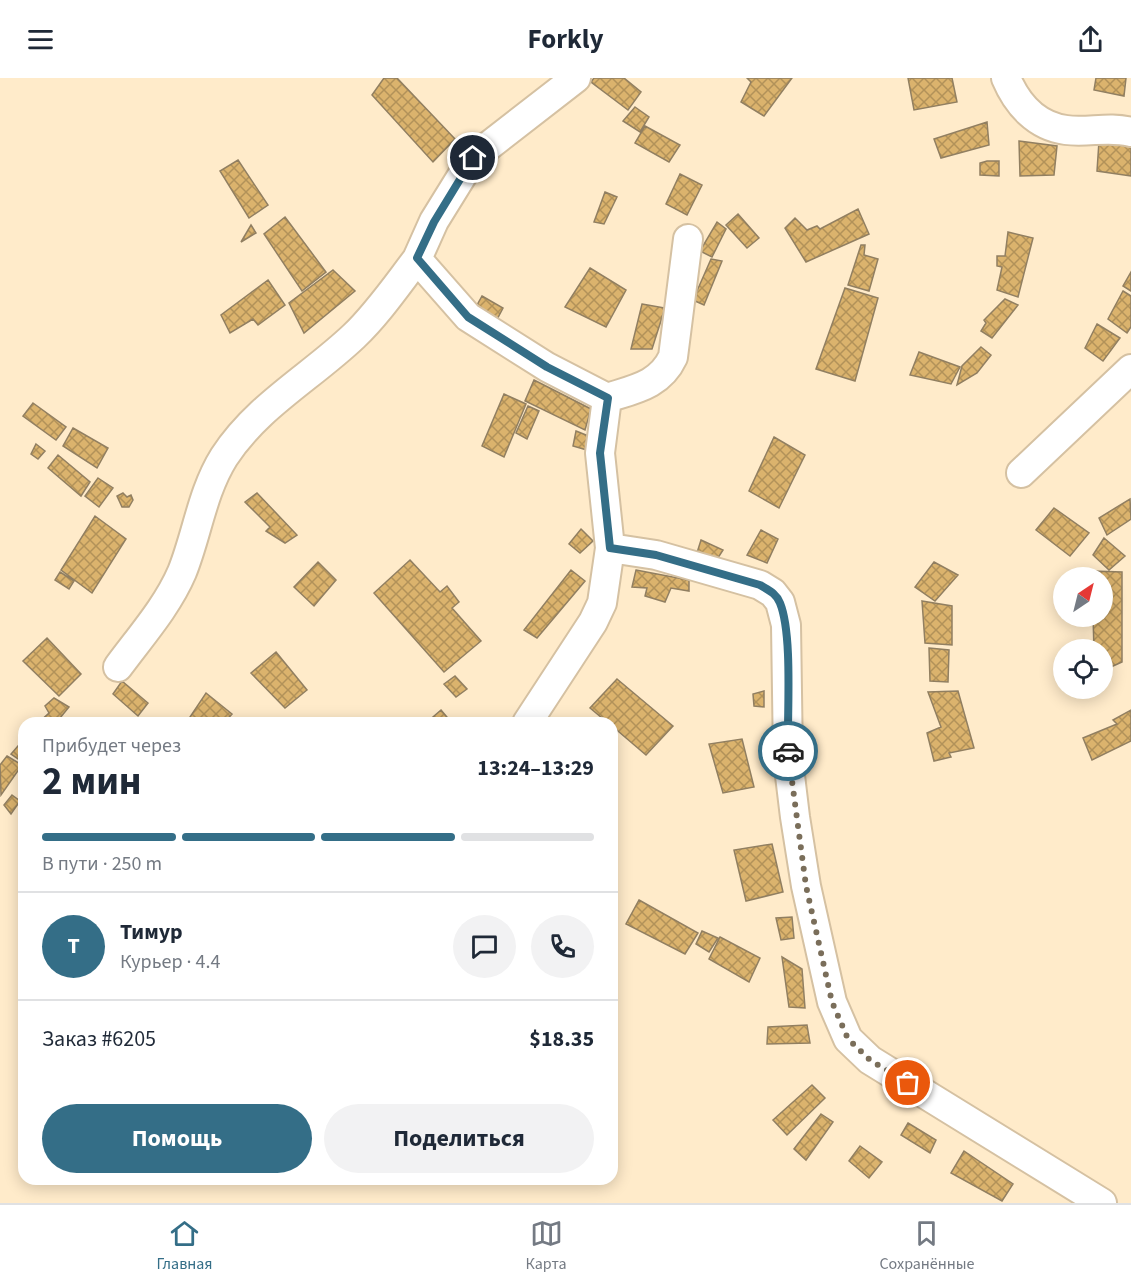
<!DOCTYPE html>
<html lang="ru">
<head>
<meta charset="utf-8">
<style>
	:root { --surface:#fff; --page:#f2f2f3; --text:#1f2937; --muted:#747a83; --line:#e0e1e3; --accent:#346e87 }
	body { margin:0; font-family:"Source Sans 3",sans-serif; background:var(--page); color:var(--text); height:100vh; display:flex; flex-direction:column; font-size:22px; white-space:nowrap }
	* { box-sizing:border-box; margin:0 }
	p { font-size:20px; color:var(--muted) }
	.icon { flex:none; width:33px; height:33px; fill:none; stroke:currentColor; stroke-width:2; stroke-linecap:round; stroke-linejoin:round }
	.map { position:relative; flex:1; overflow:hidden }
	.panel { position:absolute; left:18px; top:639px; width:600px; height:468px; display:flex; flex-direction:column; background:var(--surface); border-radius:18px; box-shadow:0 3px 15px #0003 }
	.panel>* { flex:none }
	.needle { width:39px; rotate:35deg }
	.fabs { position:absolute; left:1053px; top:489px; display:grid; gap:12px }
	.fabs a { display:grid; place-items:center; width:60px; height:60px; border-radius:50%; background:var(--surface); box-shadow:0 3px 15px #0003; font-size:30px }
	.pin { position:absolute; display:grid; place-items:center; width:51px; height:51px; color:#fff; margin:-26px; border:3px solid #fff; border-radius:50%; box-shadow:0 2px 6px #0007 }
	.courier { position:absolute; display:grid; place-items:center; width:60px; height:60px; margin:-30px; border:4px solid #346e87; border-radius:50%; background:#fff; color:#222; box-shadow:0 2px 8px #0007 }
	.summary em { font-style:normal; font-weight:700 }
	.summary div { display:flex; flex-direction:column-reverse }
	.summary { display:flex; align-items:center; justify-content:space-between; height:102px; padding:0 24px }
	h1 { font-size:39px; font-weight:700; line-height:45px }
	.bar { display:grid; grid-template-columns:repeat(4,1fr); gap:9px 6px; align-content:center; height:72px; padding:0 24px }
	.bar i { height:8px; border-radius:4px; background:var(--line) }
	.bar .current { background:var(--accent) }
	.bar p { grid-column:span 4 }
	.line { display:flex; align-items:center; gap:15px; padding:0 24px; border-top:2px solid var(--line) }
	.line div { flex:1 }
	.round { display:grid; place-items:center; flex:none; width:63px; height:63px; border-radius:32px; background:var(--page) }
	.primary-button { display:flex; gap:12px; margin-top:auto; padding:12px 24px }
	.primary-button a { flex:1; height:69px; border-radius:36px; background:var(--accent); color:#fff; font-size:24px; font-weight:700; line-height:69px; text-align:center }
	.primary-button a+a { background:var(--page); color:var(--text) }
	header { display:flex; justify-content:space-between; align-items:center; height:78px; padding:0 24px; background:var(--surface); font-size:27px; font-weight:700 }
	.tab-bar { display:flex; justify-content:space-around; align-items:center; height:84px; border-top:2px solid var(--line); background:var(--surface); font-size:16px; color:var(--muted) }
	.tab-bar a { display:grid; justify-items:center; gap:3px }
	.tab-bar .current { color:var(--accent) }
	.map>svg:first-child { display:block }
	.building { fill:url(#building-cross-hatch); stroke:#917f61; stroke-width:1.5 }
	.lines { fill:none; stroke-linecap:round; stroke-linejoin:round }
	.minor-casing { stroke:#d5c1a2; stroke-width:32 }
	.minor { stroke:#fff; stroke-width:28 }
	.done { stroke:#7a6e5a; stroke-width:6; stroke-dasharray:0 10.8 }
	.route { stroke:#346e87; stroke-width:8 }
</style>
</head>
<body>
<header><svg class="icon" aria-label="menu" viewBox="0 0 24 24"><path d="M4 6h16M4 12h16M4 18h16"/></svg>Forkly<svg class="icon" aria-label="share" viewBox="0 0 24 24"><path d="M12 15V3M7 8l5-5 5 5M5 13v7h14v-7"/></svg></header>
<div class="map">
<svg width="1131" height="1125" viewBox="0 0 1131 1125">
	<defs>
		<pattern id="building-cross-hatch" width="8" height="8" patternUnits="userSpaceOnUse" patternTransform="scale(1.5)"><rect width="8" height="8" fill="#dbb36d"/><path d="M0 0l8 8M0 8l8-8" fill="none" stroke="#b29259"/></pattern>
	</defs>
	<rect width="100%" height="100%" fill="#ffebca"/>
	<!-- building -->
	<path class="building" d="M384,0H397L455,61L433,84L372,17Z
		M594,0H624L641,14L628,32L591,4Z
		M747,0H792L764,38L741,24L751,4Z
		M908,0H952L957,24L914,32Z
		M1096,0H1126L1124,18L1094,12Z
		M635,29L649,39L640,54L623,43Z
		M987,44L989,67L941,80L934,61Z
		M645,48L680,67L669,84L635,65Z
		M1019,63L1057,68L1054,97L1020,98Z
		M1099,63L1131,68V98L1097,93Z
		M238,82L268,127L249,140L220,93Z
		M987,83H999V98L980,97V85Z
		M680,96L702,107L687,137L666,126Z
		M605,114L617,119L604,146L594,144Z
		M858,131L869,156L806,184L785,150L795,140L807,152L817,148L820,151Z
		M738,136L759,160L747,170L726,147Z
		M285,139L326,194L302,213L264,156Z
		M717,144L726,151L712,179L700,173Z
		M251,147L256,155L241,164Z
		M1008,154L1033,160L1018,219L997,212L1002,189L997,188V178H1005Z
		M861,167H865L864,177L878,181L869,213L848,207Z
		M711,181L722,183L704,227L693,222Z
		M590,190L626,212L606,249L565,229Z
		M333,192L355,213L304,255L289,225Z
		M1131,194V213L1123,208Z
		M268,202L285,227L258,247L253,241L230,255L221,237Z
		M845,210L878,220L855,303L816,291Z
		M1123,213L1131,218V249L1127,255L1108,241Z
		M482,218L503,230L492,251L471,238Z
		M1005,221L1018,227L992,260L981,253L986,245L984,242Z
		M642,226L665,230L652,271H631Z
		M1097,246L1120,260L1103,283L1085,270Z
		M981,269L991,277L977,295L957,307L962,288Z
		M919,274L960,289L951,306L910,297Z
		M534,302L591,331L585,352L525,323Z
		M504,316L526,326L504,379L482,368Z
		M33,325L66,349L56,362L23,338Z
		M528,328L539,333L527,361L516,355Z
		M73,350L108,370L97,390L63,368Z
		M576,353L591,359L587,372L573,368Z
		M774,359L805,377L779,430L749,413Z
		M36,366L45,373L38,381L31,376Z
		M58,377L90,404L81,418L48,390Z
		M98,400L113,410L99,429L85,418Z
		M123,415L127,419L131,417L133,422L129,429H122L117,418Z
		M257,415L297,457L285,465L266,453L270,449L245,424Z
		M1130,421L1131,441L1107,457L1099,440Z
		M1054,430L1089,455L1070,478L1036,452Z
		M95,438L126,461L92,515L61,492Z
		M581,451L593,463L580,475L569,466Z
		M761,452L778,461L767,485L747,477Z
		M1104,460L1125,478L1109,492L1093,477Z
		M701,462L723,472L716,483L696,478Z
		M410,482L440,514L447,508L459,524L452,530L481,563L444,594L374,515Z
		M318,484L336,502L314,528L294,509Z
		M934,484L958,497L935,523L915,509Z
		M571,492L585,503L537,560L524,552Z
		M636,492L689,502V513L671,510L665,524L645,518L647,510L632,509Z
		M1091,493L1122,494V584L1102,593V572H1094L1093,538H1102V500H1092Z
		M60,494L74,503L69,511L55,502Z
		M922,523L952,528V567L925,565Z
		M47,560L81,596L59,618L23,583Z
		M929,570L949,572L948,604L930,603Z
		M276,574L307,612L285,630L251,595Z
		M455,598L467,611L456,619L444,606Z
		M617,601L673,648L646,677L612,648V645H608L590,630Z
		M122,603L148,625L138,638L113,616Z
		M764,613V629L754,628L753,616Z
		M958,613L974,670L949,675L951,679L934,683L927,655L941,649L928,614Z
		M206,615L232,636L224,645H186Z
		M54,620L69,629L56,645H38L49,635L45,628Z
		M441,632L452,645H426Z
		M1131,632V663L1092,682L1083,660L1117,646L1113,642Z
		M24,661V685L11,676Z
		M742,661L754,709L723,715L709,666Z
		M7,678L22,687L1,717L0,687Z
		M12,717L20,723L11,736L4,727Z
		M772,766L783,814L746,823L734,772Z
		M639,822L698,855L685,876L626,846Z
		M792,839L794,860L781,862L776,840Z
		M702,853L718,860L709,874L696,866Z
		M720,859L760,880L749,904L709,881Z
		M782,879L802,891L805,930L789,929Z
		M807,947L810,965L767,966L768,949Z
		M812,1007L825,1020L787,1057L773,1042Z
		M821,1036L833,1044L806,1082L794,1071Z
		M908,1045L936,1062L930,1075L901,1057Z
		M860,1068L882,1084L869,1100L849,1083Z
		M964,1073L1013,1106L1002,1123L951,1095Z"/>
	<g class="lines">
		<!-- minor casing -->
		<g class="minor-casing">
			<path id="minor" d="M576,0L473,80L434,143L417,181L468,239L547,289L607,320L600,375L610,470L656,477L760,507L773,515L780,524L786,547L788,681L795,739L806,808L832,924L848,961L870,982L1102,1125
				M1006,0C1017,26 1036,48 1066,52C1088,55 1109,48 1131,54
				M607,320C635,311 660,307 673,279L688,161
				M1021,395L1131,291
				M118,589C140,559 167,529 182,494C197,457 202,414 224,379C257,328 311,299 354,258C378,235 397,207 417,181
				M527,645L593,544L602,525L610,470"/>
		</g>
		<!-- minor -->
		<use href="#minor" class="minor"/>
	</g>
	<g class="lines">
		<!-- done -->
		<path class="done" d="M788,673L806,808L832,924L848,961L870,982L908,1005"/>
		<!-- route -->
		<path class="route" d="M473,80L434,144L417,180L468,239L547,289L608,320L600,375L610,470L656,477L760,507C768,512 776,515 780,525C793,557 787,636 788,673"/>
	</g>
</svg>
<div class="fabs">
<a><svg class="needle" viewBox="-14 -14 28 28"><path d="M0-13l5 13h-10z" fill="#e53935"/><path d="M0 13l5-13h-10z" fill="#747a83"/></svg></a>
<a><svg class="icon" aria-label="locate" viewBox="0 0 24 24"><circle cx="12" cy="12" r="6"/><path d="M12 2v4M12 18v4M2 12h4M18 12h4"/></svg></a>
</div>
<div class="pin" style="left:908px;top:1005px;background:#ea580c"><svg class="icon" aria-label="bag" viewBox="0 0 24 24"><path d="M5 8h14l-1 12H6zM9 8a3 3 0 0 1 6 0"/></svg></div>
<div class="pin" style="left:473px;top:80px;background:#1f2937"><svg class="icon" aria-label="home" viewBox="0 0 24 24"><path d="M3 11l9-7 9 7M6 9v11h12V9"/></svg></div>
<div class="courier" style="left:788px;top:673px"><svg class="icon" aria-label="car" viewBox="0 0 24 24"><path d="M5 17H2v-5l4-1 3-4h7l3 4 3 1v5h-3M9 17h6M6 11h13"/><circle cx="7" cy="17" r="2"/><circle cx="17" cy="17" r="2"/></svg></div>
<section class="panel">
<div class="summary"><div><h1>2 мин</h1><p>Прибудет через</p></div><em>13:24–13:29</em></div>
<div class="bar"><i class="current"></i><i class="current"></i><i class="current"></i><i></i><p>В пути · 250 m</p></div>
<div class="line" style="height:108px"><b class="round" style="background:var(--accent);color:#fff">Т</b><div><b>Тимур</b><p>Курьер · 4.4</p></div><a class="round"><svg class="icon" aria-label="chat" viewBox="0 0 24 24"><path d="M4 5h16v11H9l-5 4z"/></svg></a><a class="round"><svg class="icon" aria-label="phone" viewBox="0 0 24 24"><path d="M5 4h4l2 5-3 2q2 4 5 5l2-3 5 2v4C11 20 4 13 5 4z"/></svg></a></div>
<div class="line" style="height:78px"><div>Заказ #6205</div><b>$18.35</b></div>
<div class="primary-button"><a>Помощь</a><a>Поделиться</a></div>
</section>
</div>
<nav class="tab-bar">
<a class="current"><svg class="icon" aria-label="home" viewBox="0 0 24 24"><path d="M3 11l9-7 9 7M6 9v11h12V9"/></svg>Главная</a>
<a><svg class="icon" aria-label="map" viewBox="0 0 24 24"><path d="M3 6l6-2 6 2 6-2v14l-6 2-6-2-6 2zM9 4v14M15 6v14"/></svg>Карта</a>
<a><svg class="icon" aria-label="saved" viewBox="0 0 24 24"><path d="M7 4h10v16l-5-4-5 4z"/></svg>Сохранённые</a>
</nav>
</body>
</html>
